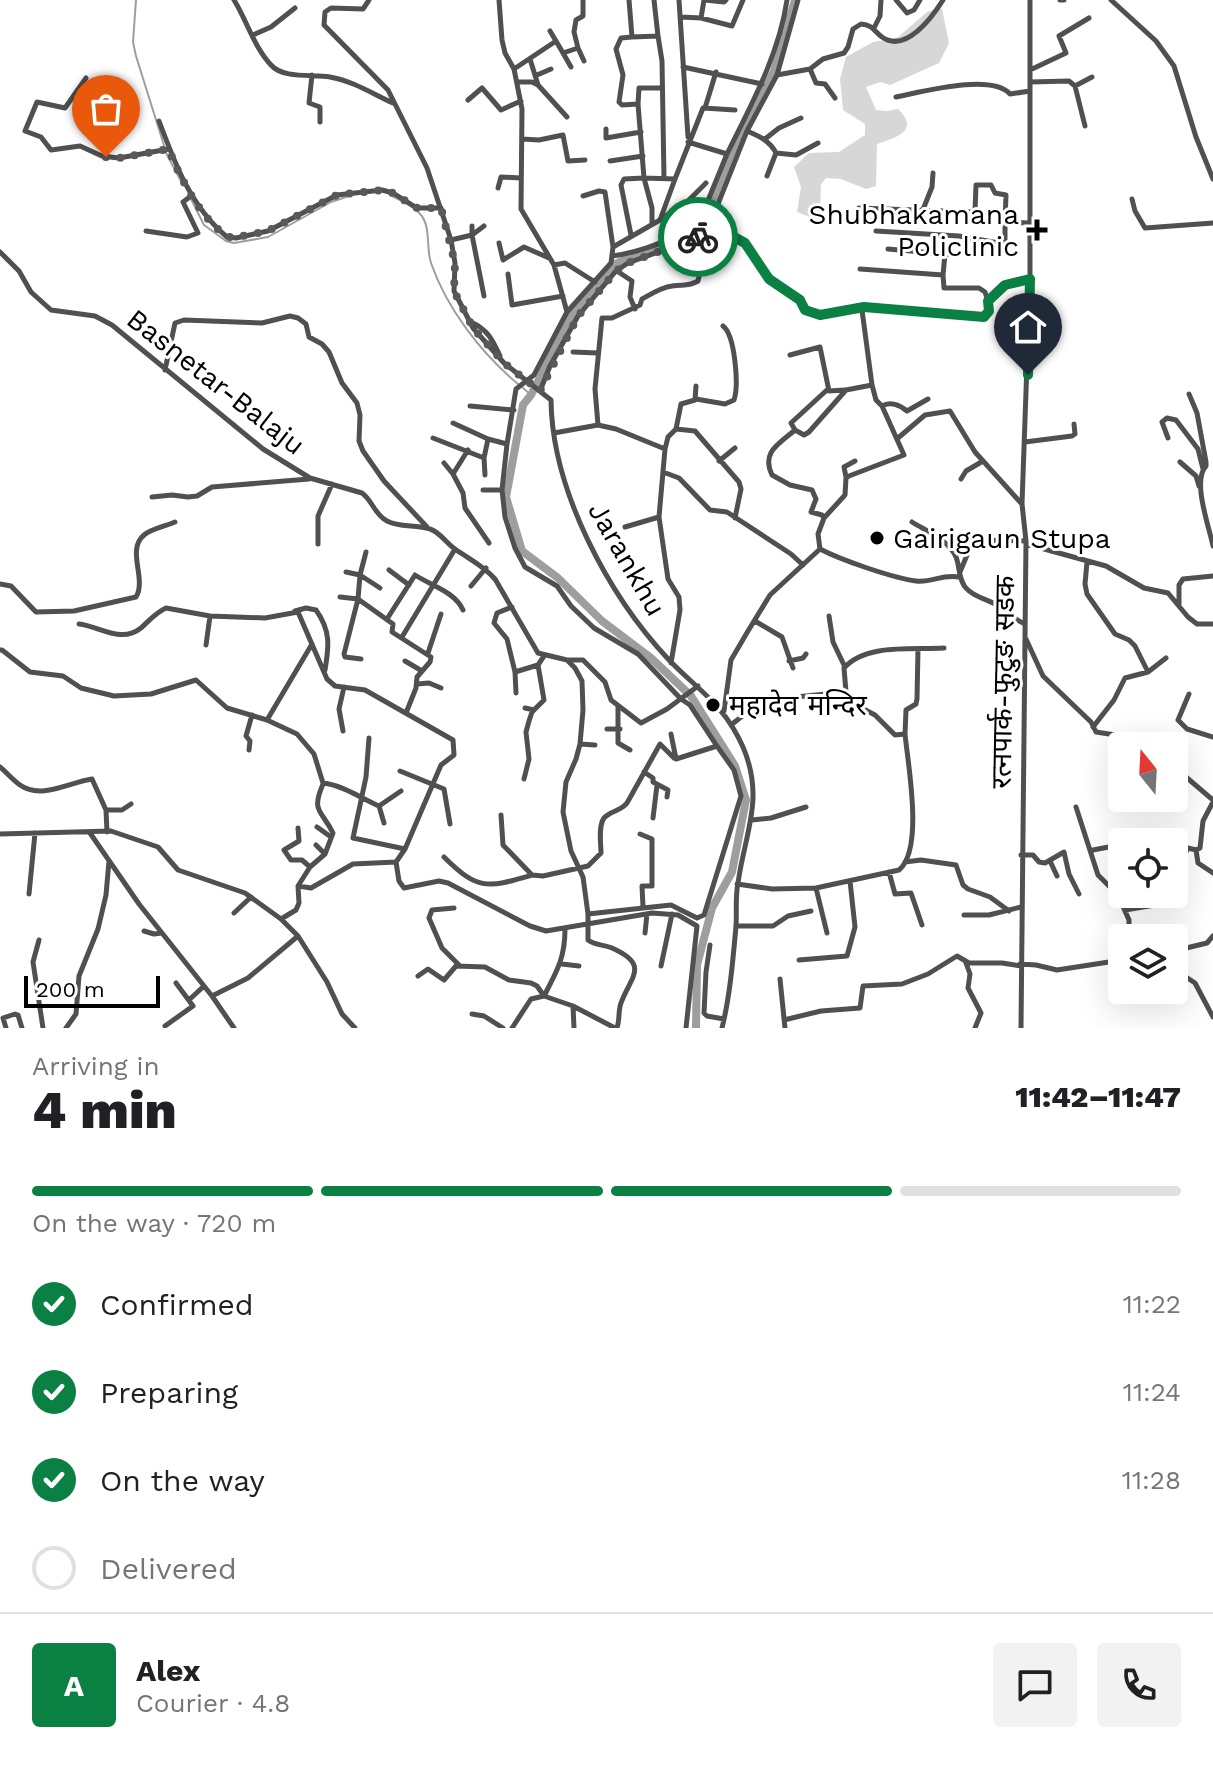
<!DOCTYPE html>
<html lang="en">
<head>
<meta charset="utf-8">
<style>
	:root { --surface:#fff; --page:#f2f2f2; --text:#202124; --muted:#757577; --line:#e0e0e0; --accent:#0b8043 }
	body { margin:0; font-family:"Work Sans","Noto Sans Devanagari",sans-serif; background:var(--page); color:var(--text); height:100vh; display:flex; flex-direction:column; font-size:30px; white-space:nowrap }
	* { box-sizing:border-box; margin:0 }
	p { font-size:26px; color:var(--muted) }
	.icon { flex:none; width:44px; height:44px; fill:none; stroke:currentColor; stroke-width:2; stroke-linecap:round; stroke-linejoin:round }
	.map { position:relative; height:1028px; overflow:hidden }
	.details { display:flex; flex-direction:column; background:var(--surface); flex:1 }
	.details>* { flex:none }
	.needle { width:52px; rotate:342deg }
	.fabs { position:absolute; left:1108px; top:732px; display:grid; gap:16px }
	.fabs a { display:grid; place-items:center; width:80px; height:80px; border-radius:8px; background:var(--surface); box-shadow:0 8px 32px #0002; font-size:40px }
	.scale { position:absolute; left:24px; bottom:20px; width:136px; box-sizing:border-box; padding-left:8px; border:4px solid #000; border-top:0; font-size:22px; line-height:28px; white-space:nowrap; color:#000; -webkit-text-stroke:6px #fff; paint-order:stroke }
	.pin { position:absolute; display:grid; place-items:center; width:68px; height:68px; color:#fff; margin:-82px -34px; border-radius:50% 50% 50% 0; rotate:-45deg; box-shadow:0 0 8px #0007 }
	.pin .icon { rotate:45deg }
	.courier { position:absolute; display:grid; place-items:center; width:80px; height:80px; margin:-40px; border:6px solid #0b8043; border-radius:50%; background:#fff; color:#222; box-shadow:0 2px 10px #0007 }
	.summary em { font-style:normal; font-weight:800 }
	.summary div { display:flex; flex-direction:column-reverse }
	.summary { display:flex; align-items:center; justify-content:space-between; height:136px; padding:0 32px }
	h1 { font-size:52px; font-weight:800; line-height:60px }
	.bar { display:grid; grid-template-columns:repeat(4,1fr); gap:12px 8px; align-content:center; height:96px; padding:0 32px }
	.bar i { height:10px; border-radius:6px; background:var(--line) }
	.bar .selected { background:var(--accent) }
	.bar p { grid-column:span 4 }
	.line { display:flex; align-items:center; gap:20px; padding:0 32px; border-top:2px solid var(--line) }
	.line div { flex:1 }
	.round { display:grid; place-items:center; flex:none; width:84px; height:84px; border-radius:8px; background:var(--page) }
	ol { padding:0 32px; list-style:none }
	li { display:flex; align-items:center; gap:24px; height:88px }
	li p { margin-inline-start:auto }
	li .icon { padding:8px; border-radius:50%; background:var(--accent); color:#fff; stroke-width:4 }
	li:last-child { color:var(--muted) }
	li i { width:44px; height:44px; border:4px solid var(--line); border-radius:50% }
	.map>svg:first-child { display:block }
	.green { fill:#d7d7d7 }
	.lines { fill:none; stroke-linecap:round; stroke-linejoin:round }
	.stream { stroke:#9e9e9e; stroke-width:2 }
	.river { stroke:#9e9e9e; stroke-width:8 }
	.minor { stroke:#505050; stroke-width:5 }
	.done { stroke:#595959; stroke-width:8; stroke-dasharray:0 14.4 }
	.route { stroke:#0b8043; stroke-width:10 }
	.poi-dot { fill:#000; stroke:#fff; stroke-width:3 }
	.labels { text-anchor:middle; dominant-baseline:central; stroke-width:6; stroke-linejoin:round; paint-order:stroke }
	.poi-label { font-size:28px; fill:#000; stroke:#fff; text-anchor:start }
	.street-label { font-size:28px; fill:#000; stroke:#fff }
</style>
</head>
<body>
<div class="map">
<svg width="1213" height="1028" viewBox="0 0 1213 1028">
	<rect width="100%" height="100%" fill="#fff"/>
	<!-- green -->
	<path class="green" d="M938,8L942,9L949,43L939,63L890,85L880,82L866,87L876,110L887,111L898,109C921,131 895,138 877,144L876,186L866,189L841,179L826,178L821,184L820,212L810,217L797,212L801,187L794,167L809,153L839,152L865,135V124L843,110L840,79L846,57L873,42L897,38L927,12Z"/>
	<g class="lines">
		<!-- stream -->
		<path class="stream" d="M136,0L133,42L136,56L167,155L182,183
			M390,195C400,200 414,206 421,215C431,227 426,249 431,263C447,309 481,353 518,384
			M191,199L204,225L226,241L234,243L268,237L331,202L349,196
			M523,388L531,395"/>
		<!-- river -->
		<path class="river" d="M696,1028L697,965L712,908L732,872L746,800L735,766L691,696L651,658L602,621L558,578L522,551L506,497L523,405L531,395L573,313L615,264L702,226L731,154L774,71L795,0"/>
		<!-- minor -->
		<path class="minor" d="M234,0C247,21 254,47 271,65C283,79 313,74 330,77C353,81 373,94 393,103
			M369,0L363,9L331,8L325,12L324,25L388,90L427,168L451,240L455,263L454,291L473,328L504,363L551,400C552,490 608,595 669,660C699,691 724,704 743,747C765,799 745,832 738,883C735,897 737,912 736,926C733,959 730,996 722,1028
			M629,0L632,37L658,36L654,0
			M679,0L688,137
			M705,0L724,2L726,0
			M896,0L907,13L914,10L920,0
			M1060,0H1064
			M1111,0L1156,41L1174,66L1196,137L1213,179
			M681,17L701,18L732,26L743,0
			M701,18L704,0
			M874,28L880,16L881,0
			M550,31L556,41
			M253,35L271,27L295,8
			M658,36L662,61L664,178
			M632,37L621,38L616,49L623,75L619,102L622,105L638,104L644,178L675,179L703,108L735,110
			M578,48L584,61
			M563,53L571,67
			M530,59L538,85
			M683,67L762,84
			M514,69L556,41L563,53L578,48L574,32L576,20L583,16V0
			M810,69L816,83L825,84L835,98
			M1030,70L1066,53L1059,36L1089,18
			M312,75L309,103L320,107V122
			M537,75L551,69
			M777,75L810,69L823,59L844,53L848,47L853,29L861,24C873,25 874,31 882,37C906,54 933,16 943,0
			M86,78L65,108L37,102L25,131L41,137L51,150L80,146L102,156L119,158L169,149
			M517,82H532L538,85L567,117
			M1030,82L1069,81L1075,86L1092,77
			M1075,86L1085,126
			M896,97C922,92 991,73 1010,94L1030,91
			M468,100L482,88L501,110L521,101
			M638,104L639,88H662
			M705,108L716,72
			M159,121C175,164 191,207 227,237L236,238L268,231L337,195L382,190L393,193L417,208H441
			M606,129V138L641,132
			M747,131C759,136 770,141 776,153L767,176
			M522,139L539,140L563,135L568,161L585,160
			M765,139L779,128L801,118
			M688,142L727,154C751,105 779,55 787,0
			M776,153L796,155L818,143
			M610,161L643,156
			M498,188L501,177L520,178
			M583,196L599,191L605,192L613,247
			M1132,199L1135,211L1145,228L1213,223
			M859,208L972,212L975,211L976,185H991L995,193L1006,195L1005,222L1029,223
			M922,212L932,187L933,173
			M661,219L688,201L706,183
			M710,224L745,243L769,279L789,291L800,300L805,310L812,314L820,315L863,307
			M472,226V235
			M146,231L187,237L198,233L183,202L191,196
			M876,231L959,236L999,243L1005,240V222
			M472,235L484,226
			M631,235L621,185L624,179L644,178L652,208V224
			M451,240L472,235L484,296
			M499,243L503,260L524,247L549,258
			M888,249L956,255
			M0,252L19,271L31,292L51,310L95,316L112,325L263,449L310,478L362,493C373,501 374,514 387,521C400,528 416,524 430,529C440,532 446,543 455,549C469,559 483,565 495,579L538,653L567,660L575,668L582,681L583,710L580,744L576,759L566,782L563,812L571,851L583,877L588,914V940C596,946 603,944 612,948C650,965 631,976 621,1003C618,1011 620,1019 617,1028
			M612,256C637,253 682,238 700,220L727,154
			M554,265L565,263L595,282
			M860,269L943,275L944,288H979L985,292L988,301
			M617,271L632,281L630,297L635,309
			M508,274L512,305L563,296
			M943,275L945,254
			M567,312L611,263L613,247L660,220L675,179
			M471,322C488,330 492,339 500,356
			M1011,339C1011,327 1019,320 1029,316
			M573,352L598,353
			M790,355L820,347L829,391L845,390
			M165,370L175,323L184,320L262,323L290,316L298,318L306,324L309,337L322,344L329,352L342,383L357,403L360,415L359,441L363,451L384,481L427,527
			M872,385L876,400L882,406C890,401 900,405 907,411L928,399
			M540,391L550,366L578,316L616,271L628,263L699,237L710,224L747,131L777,75L798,0
			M1189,394L1197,413L1206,462V466C1192,481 1209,526 1213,546
			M696,399L725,404L734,400C739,385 735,335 723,326
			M470,406L514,410
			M453,423L488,439L507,444L516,389L534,375L567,312L554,265L521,209L522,109L514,69L505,53L502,40L499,0
			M598,425L595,389L602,318H612L640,305L642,299C651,294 662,287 672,286C683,284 688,287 698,281L702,264L699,237
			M676,429L695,431L739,482L741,489L735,518
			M795,430L791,423L828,389
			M554,433L598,425L616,429L665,449L659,517L668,579L679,597L680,610L671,663
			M433,438L484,458
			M898,438L925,415L950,411L975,452L1021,503
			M1168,438L1162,422L1167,418L1176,420L1198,449L1203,469
			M1025,442L1072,436L1075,434L1074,424
			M507,444L502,490L505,517L515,548L525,567L557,586L571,606L594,628L638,654L681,699L690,705L717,746
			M665,449L668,437L676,429L681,404L695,400L696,386
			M468,450L453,474L463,493L465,508L489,543
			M719,461L735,448
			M1180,462L1196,476L1199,486
			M444,463L453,474
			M663,472L679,478L710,510L727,512L791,554L803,565
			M485,475L484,458L488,439
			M846,477L844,467L855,461
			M961,479L966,471L983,461
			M483,490H502
			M152,497L172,495L188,497L197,496L212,487L309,479
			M824,518L845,495L846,478L849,476L904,455L882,406
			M912,522C926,531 949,540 956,557C960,567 958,577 965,587C975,599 991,599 1003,609C1010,614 1014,619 1023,623
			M625,527L659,517
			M318,544V516L332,484
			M1026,544L1106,566L1144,588L1168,593L1188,617L1197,624H1213
			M820,549L818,534L824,518L822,515L811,512L816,499L812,490L790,485L772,475C761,452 779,444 795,430L804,435L809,432L846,390L872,385L862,310L864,307L984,317L989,311L988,301L1005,285L1030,279
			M366,552L360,575L358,599L393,624L392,632L431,657L430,662L417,677L416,688L406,713
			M1087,562L1085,584L1087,594L1115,634L1129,640L1135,646L1148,672
			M389,570L409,585
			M346,572L360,575L380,588
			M960,572L972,543L977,540L1026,541
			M0,584L11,586L36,612L74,611L136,597C147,579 126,550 144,535C151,529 166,526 175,522
			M471,586L486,568
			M340,597L358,599L344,654L345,657L361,659
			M1179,606V585L1183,579L1213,576
			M512,607L497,613L494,623L507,639L515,672L516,693
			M295,611L306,608L316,610C331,631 329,646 325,670
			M829,616L833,642L844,665
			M387,619L415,575C432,586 455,592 463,610
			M755,621L782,637L793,668
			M79,624C99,626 121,644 141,628C149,621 155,613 166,608L210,616
			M402,637L455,549
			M1026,639L1043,676L1091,722L1096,732L1167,743L1171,746
			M206,645L210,616L265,618L298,612L327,679L335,686L365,690L453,740L454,755L441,765L405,849L396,862L399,881L404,888L439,881L448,883L530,926L546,931L652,913L678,915L697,926L686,1028
			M0,650H2L30,672L63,676L81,688L114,696L151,694L196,680L227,708L267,720L297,734L314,754L323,783C342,785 361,798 379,806L401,791
			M428,653L441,614
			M567,660H583L605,682L611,700L641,723L667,709L698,686
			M405,661L422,671
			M789,661L803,658L806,654
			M515,672L538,665L544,656
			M417,684L429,683L441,688
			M846,692L844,668C866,643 913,650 944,648
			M1189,694L1178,720L1187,729L1213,737
			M618,707V743L630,750
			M525,708L534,710
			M724,711L731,660L748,631L770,595L820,549C841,560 893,578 916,581C932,583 941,574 959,577
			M267,720L312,644
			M731,725L760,702L766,700L846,692L852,703L875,715L895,735L905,734C908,765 924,849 899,870L816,888L772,889L737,884
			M1093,727L1114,700L1125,678L1148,672L1166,658
			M607,729H620
			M343,731L339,709L344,687
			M905,734L906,710L916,704L917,699L918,649
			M369,738L366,777L353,838L405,849
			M580,744L595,745
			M249,750L250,741L246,736L252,715
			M1174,759L1179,771L1213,800
			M0,767C7,773 13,780 20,785C41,800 70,782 92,779L106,810L107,832
			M400,771L444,789L450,824
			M644,772L653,778V782L668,790L667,797
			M524,779L529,759L526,732L529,721L532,712L544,700L538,665
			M379,806L384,823
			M1076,807L1098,875L1118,895L1129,920V938
			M106,810H122L131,804
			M501,815L503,845L532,875L543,876L588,866L601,853C601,844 598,826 604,818C610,811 621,811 627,803L660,744L674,758
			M653,818L657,785
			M752,820L771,818L806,807
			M317,827L331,837
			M298,828L299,841L284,850L291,860H302L310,867
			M90,833L139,904L212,996L234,1028
			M0,834L111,831L158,847L178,870L245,893L281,919L298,936L327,982L342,1014L355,1028
			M640,834L652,839V886H642L643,907
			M316,845L325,854
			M1093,850L1119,845L1122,847
			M1196,850L1198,863L1213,873
			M1021,855H1033L1039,862L1045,863L1064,852L1069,874L1079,894
			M444,857C478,891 488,888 532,875
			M1050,861L1057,876
			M905,862L921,860L956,865L963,885L968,889L990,897L1009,911
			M889,872L895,894L911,893L922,925
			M1174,876L1188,848L1196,850L1200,848L1203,821L1213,802
			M298,886L311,888L353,864L396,862
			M816,888L827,933
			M29,894L35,833
			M454,908L432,910L429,918L442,948L459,965
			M1125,910L1161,904L1166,894
			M234,913L251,897
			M588,914L671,905L697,918L704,915L741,796L734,770L717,746L676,759L671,734
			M964,915H989L1021,907
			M281,919L296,910L299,903L298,886L310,867L325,854L333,833C321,809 311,812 323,784
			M736,926H773L788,916L811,911
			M144,931L154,934L162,933
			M645,933L647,914
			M39,940L33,962L43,1028
			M710,945L706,972L704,1013L707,1016L724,1019
			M1174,951L1207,943L1213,936
			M799,960L847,956L855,927L850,881
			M966,963L970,974L968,988L981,1013L975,1028
			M562,964L579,966
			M1020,964L1036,965L1057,970L1109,962L1117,965L1122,972
			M661,966L672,914
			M1174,969L1195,983L1213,1017
			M418,976L428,969L444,980L456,966L485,967L509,980L531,983L537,986L544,996L573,1006L615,1028
			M780,979L785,1028
			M1135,990L1141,1000
			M212,996L248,978L298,936
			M190,999L204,986
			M573,1006L574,1028
			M472,1014L484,1016L503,1028
			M784,1020L821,1011L860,1008L863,986L902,984L928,974L957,956L969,963H1002L1021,966
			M165,1026L193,1006L176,983
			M6,1028L3,1018L15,1014L18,1015L22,1028
			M66,1028L76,1014L79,976L98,929L106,895L109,861
			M512,1028L531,999L544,996C557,971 565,958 565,929
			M1021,1028L1026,541L1022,504L1030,279V0"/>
	</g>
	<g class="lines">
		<!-- done -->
		<path class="done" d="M106,157L119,158L169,149C178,175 206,229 232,238L268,231L337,195L382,190L393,193L417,208H441L455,263L454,291L473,328L504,363L540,391L578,316L616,271L628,263L698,237"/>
		<!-- route -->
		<path class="route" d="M698,237L710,224L745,243L769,279L800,300L805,310L820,315L864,307L984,317L989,311L988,301L1005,285L1030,279L1028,375"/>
	</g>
	<!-- markers -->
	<g class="poi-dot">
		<path d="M1033 218h8v8h8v8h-8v8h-8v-8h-8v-8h8z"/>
		<circle cx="877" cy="538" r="8"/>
		<circle cx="713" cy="705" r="8"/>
	</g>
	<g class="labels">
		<!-- poi labels -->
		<g class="poi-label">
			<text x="1019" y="214" text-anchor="end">Shubhakamana<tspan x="1019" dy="32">Policlinic</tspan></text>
			<text x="893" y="538">Gairigaun Stupa</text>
			<text x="729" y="705">महादेव मन्दिर</text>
		</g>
		<!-- street labels -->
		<g class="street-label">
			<text transform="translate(216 382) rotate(38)">Basnetar-Balaju</text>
			<text transform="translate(627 559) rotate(60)">Jarankhu</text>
			<text transform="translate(1003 682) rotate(-89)">रत्नपार्क-फुटुङ सडक</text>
		</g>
	</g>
</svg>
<div class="fabs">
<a><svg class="needle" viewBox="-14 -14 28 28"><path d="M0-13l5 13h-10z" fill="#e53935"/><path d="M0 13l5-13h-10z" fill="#757577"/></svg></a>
<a><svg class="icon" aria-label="locate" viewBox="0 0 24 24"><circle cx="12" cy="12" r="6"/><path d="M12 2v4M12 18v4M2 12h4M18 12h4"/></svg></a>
<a><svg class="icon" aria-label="layers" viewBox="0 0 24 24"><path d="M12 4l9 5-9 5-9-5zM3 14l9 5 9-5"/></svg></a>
</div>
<div class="scale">200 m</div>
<div class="pin" style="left:106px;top:157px;background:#ea580c"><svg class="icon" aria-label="bag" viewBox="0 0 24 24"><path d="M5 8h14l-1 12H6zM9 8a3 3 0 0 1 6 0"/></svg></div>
<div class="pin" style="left:1028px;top:375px;background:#1f2937"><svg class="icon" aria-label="home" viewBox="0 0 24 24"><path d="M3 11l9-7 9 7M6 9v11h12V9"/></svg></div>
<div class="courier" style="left:698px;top:237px"><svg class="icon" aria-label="bike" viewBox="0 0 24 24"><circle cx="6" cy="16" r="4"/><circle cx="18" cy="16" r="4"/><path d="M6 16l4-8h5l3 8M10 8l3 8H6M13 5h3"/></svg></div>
</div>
<section class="details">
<div class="summary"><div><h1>4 min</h1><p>Arriving in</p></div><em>11:42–11:47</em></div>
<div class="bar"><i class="selected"></i><i class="selected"></i><i class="selected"></i><i></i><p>On the way · 720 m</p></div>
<ol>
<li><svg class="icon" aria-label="check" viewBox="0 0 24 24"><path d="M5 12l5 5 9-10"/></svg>Confirmed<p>11:22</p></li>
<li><svg class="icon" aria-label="check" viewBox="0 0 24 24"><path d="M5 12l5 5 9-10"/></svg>Preparing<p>11:24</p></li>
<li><svg class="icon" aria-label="check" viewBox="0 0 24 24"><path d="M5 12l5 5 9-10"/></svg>On the way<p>11:28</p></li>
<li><i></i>Delivered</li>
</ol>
<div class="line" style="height:144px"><b class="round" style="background:var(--accent);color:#fff">A</b><div><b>Alex</b><p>Courier · 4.8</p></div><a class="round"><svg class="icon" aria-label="chat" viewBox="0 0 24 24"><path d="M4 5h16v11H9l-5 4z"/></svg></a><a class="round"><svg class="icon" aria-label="phone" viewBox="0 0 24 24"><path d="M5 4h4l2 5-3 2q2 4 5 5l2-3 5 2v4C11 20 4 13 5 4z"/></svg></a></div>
</section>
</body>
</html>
